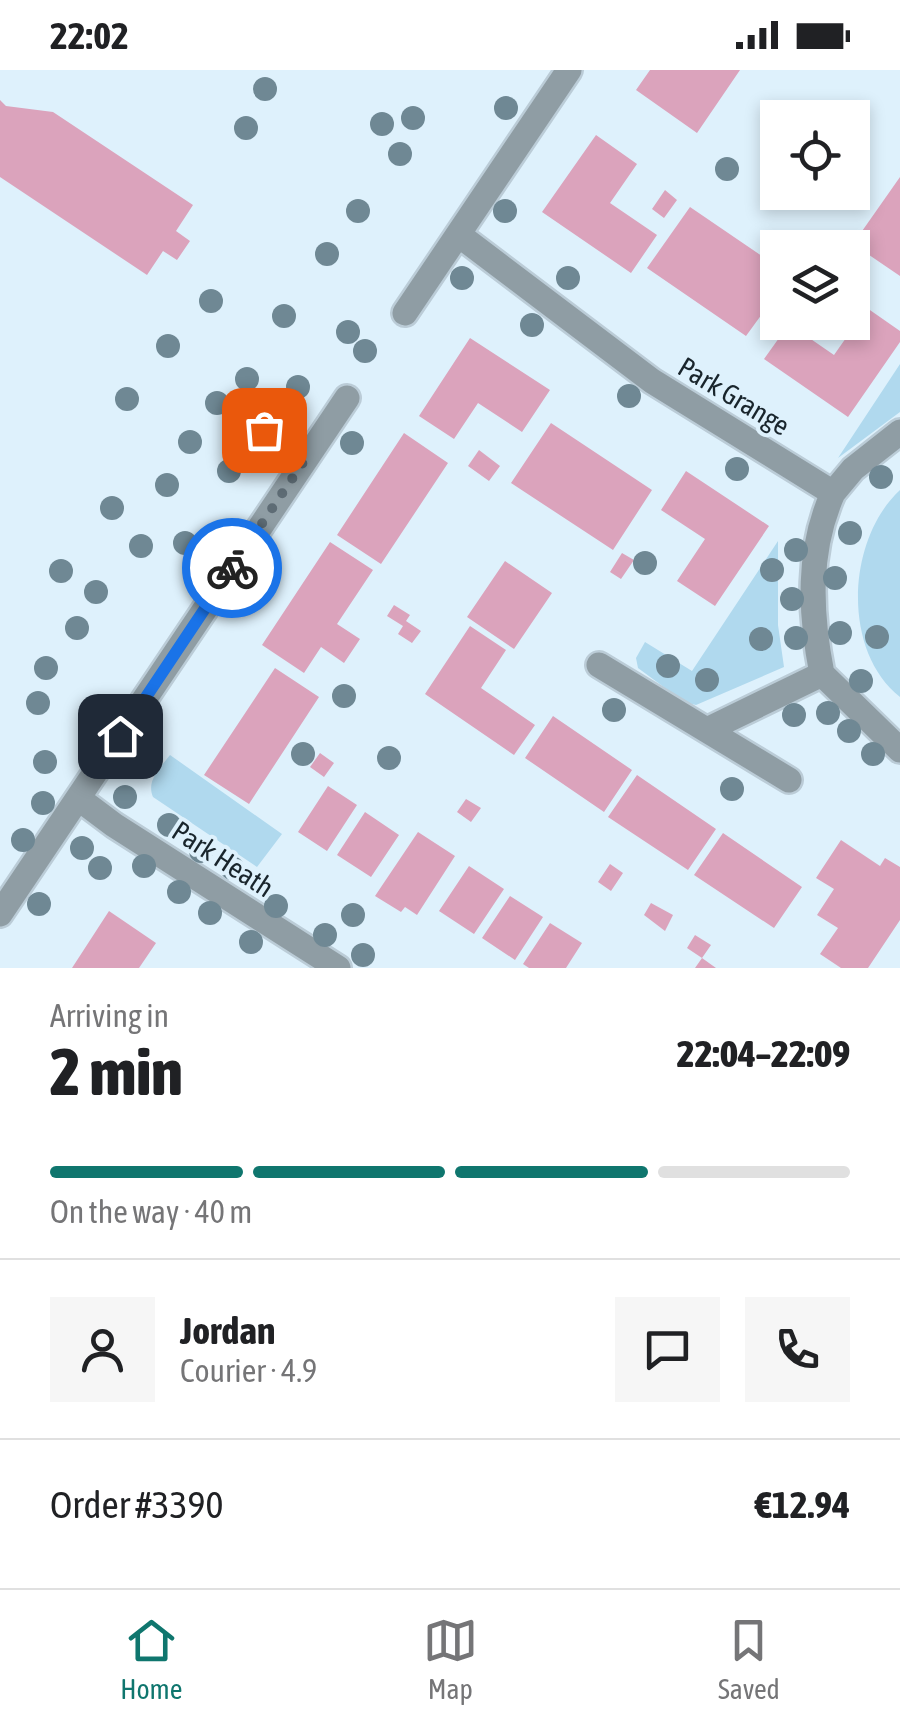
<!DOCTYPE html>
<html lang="en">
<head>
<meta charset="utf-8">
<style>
	:root { --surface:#fff; --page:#f6f6f6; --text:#202124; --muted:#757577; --line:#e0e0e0; --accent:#0f766e }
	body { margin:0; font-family:"Asap Condensed",sans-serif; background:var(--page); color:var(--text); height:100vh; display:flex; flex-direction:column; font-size:38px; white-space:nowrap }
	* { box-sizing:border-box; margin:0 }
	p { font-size:32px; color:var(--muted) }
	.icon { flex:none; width:55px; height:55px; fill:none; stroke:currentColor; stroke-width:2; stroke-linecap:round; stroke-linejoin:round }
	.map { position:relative; height:898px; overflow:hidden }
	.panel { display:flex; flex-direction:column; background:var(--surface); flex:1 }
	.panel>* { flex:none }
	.tools { position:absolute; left:760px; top:30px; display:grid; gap:20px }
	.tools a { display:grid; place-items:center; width:110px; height:110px; border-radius:0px; background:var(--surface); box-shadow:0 5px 15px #0003; font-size:50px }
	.pin { position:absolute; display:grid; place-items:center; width:85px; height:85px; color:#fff; margin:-42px; border-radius:20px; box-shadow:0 5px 15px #0006 }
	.courier { position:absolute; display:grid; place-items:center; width:100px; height:100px; margin:-50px; border:8px solid #1a73e8; border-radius:50%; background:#fff; color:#222; box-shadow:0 2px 12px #0007 }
	.overview em { font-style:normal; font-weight:800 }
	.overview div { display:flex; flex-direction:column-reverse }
	.overview { display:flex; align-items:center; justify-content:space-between; height:170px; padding:0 50px }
	h1 { font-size:65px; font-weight:800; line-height:75px }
	.bar { display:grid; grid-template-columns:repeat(4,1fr); gap:15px 10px; align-content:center; height:120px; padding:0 50px }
	.bar i { height:12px; border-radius:8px; background:var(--line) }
	.bar .on { background:var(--accent) }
	.bar p { grid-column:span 4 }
	.line { display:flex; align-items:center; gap:25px; padding:0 50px; border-top:2px solid var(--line) }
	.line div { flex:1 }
	.round { display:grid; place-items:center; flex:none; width:105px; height:105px; border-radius:0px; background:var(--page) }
	.status { display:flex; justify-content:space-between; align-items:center; height:70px; padding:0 50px; background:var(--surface); direction:ltr }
	.status svg { height:28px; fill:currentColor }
	.tab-bar { display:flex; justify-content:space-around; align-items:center; height:140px; border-top:2px solid var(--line); background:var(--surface); font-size:28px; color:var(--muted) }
	.tab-bar a { display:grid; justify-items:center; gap:5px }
	.tab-bar .on { color:var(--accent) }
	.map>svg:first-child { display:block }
	.green { fill:#b0d9ee }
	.building { fill:#dba3bc }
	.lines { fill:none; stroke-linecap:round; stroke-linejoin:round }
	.minor-casing { stroke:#bbccd7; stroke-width:30 }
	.minor { stroke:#8f9da4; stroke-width:25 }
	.tree { fill:#6f8894 }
	.done { stroke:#5e6c75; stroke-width:10; stroke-dasharray:0 18 }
	.route { stroke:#1a73e8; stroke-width:12 }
	.labels { text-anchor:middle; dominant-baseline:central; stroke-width:8; stroke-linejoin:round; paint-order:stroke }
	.street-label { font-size:28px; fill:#19252c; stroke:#def1fc }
</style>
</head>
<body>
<div class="status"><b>22:02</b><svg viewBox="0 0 49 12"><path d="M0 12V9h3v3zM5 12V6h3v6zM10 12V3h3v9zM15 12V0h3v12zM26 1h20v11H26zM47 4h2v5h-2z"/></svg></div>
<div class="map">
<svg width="900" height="898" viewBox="0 0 900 898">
	<rect width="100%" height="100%" fill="#def1fc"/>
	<!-- green -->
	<path class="green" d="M900,294V342L838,388Z
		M900,420V627C841,580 847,469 900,420Z
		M778,471V555L784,597L696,635L684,632L638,598L636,588L645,572L692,601Z
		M170,685L282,764L257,797L153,727C146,711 160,698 170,685Z"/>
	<!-- building -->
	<path class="building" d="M650,0H740L697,63L636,20Z
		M0,30L6,36L53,42L193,135L176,161L190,171L177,190L163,181L147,205L0,107Z
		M596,65L637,94L610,133L657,165L631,203L542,142Z
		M900,107V206L853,174Z
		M665,120L677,130L664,148L652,139Z
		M690,137L778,197V222L746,266L647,198Z
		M867,238L900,261V272L848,347L764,289L789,254L834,285Z
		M470,268L550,320L522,362L478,333L454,369L419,346Z
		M551,353L652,420L613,480L511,413Z
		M404,363L448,393L381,494L337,465Z
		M479,380L500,396L489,411L468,396Z
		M686,401L769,456L715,536L677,511L705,469L661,440Z
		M330,472L373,500L337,554L360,569L344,593L321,577L304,603L262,575Z
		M622,483L634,490L621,509L610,502Z
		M505,491L552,523L514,579L467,547Z
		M394,535L410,545L406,551L421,561L412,573L398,564L403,556L387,546Z
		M470,556L506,580L481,618L535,655L514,685L425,624Z
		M275,598L319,627L249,734L204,705Z
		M553,646L632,700L604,742L525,688Z
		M320,683L334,693L324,707L310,697Z
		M637,705L716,759L688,800L608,747Z
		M328,716L357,735L327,781L298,762Z
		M466,729L481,738L471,752L457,742Z
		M365,742L399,765L371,807L337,785Z
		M418,762L455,786L417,845L405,837L401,842L375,826Z
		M723,763L802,817L774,858L694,805Z
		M841,770L880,796L885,788L900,797V850L868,898H841L820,884L838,858L817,845L834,819L816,808Z
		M610,794L623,803L611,821L598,812Z
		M469,796L504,819L474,864L439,841Z
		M510,826L543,847L515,890L482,868Z
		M651,833L673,845L665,861L644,845Z
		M109,841L156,873L139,898H72Z
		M550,853L582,873L566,898H529L523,894Z
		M695,865L711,875L702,888L716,898H695L702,888L687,878Z"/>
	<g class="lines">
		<!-- minor casing -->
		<g class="minor-casing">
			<path id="minor" d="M459,165L652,311L833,423C807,481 810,543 822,604
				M405,243L569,0
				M264,360L306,388
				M833,423L853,399L900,362
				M599,595L789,710
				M707,660L822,604L900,680
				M78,728L114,755L338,898
				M0,844L347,328"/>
		</g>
		<!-- minor -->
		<use href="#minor" class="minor"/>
	</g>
	<!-- trees -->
	<g class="tree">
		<circle cx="265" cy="19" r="12"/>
		<circle cx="506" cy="38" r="12"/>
		<circle cx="413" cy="48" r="12"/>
		<circle cx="382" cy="54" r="12"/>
		<circle cx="246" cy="58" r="12"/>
		<circle cx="400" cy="84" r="12"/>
		<circle cx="727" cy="99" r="12"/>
		<circle cx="358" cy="141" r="12"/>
		<circle cx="505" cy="141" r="12"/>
		<circle cx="327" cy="184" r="12"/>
		<circle cx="462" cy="208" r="12"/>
		<circle cx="568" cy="208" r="12"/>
		<circle cx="211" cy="231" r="12"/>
		<circle cx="284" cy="246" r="12"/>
		<circle cx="532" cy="255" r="12"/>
		<circle cx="348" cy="262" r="12"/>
		<circle cx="168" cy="276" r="12"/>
		<circle cx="365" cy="281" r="12"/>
		<circle cx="247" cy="309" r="12"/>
		<circle cx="298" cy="317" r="12"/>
		<circle cx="629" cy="326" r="12"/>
		<circle cx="127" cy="329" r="12"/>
		<circle cx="217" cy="333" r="12"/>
		<circle cx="190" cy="372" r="12"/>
		<circle cx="352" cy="373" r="12"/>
		<circle cx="737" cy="399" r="12"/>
		<circle cx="229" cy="401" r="12"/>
		<circle cx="881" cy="407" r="12"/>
		<circle cx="167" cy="415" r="12"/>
		<circle cx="112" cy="438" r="12"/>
		<circle cx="850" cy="463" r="12"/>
		<circle cx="185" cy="473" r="12"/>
		<circle cx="141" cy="476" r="12"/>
		<circle cx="796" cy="480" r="12"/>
		<circle cx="645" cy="493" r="12"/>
		<circle cx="772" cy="500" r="12"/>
		<circle cx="61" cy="501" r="12"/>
		<circle cx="835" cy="508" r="12"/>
		<circle cx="96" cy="522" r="12"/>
		<circle cx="792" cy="529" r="12"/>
		<circle cx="77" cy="558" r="12"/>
		<circle cx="840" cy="563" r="12"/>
		<circle cx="877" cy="567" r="12"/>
		<circle cx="796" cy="568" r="12"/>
		<circle cx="761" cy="569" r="12"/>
		<circle cx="668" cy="596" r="12"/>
		<circle cx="46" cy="598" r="12"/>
		<circle cx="707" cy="610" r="12"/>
		<circle cx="861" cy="611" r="12"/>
		<circle cx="344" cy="626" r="12"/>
		<circle cx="38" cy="633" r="12"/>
		<circle cx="614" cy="640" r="12"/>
		<circle cx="828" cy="643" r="12"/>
		<circle cx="794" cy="645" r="12"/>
		<circle cx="849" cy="661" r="12"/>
		<circle cx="303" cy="684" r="12"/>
		<circle cx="873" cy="684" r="12"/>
		<circle cx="389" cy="688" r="12"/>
		<circle cx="45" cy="692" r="12"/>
		<circle cx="732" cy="719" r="12"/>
		<circle cx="125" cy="727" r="12"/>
		<circle cx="43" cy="733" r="12"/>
		<circle cx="169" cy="755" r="12"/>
		<circle cx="23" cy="770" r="12"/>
		<circle cx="82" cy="778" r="12"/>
		<circle cx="201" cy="781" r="12"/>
		<circle cx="144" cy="796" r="12"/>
		<circle cx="100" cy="798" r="12"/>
		<circle cx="232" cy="798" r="12"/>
		<circle cx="179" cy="822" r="12"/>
		<circle cx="39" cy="834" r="12"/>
		<circle cx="276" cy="836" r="12"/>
		<circle cx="210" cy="843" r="12"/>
		<circle cx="353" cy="845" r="12"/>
		<circle cx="325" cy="865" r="12"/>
		<circle cx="251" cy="872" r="12"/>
		<circle cx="363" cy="885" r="12"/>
	</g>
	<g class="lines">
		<!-- done -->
		<path class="done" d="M232,498L306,388L264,360"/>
		<!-- route -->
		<path class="route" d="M120,666L232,498"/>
	</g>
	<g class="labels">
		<!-- street labels -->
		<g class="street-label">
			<text transform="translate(734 326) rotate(31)">Park Grange</text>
			<text transform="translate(223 789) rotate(33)">Park Heath</text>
		</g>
	</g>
</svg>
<div class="tools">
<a><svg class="icon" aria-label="locate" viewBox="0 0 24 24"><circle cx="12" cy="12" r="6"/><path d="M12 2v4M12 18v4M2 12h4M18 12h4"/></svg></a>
<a><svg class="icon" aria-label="layers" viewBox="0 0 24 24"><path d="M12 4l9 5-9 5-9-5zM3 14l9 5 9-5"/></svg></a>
</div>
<div class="pin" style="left:264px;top:360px;background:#ea580c"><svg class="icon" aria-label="bag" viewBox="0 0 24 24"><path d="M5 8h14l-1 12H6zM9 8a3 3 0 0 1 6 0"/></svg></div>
<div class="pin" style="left:120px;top:666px;background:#1f2937"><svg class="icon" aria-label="home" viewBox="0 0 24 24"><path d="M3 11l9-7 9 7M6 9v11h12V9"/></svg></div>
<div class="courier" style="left:232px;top:498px"><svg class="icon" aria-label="bike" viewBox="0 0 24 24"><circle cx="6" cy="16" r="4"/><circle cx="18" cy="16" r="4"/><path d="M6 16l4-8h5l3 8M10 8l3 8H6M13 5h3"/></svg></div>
</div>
<section class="panel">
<div class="overview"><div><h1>2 min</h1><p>Arriving in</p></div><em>22:04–22:09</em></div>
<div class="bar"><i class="on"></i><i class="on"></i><i class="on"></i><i></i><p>On the way · 40 m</p></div>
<div class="line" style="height:180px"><a class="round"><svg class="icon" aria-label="person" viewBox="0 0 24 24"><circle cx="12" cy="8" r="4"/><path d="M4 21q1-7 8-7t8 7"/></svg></a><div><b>Jordan</b><p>Courier · 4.9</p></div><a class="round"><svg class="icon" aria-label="chat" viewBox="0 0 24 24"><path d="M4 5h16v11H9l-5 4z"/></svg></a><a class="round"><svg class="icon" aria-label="phone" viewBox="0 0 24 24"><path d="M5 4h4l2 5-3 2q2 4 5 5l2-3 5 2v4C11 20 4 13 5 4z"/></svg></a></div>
<div class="line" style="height:130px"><div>Order #3390</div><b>€12.94</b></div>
</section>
<nav class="tab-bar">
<a class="on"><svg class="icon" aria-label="home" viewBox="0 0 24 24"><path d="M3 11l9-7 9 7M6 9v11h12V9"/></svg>Home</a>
<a><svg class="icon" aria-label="map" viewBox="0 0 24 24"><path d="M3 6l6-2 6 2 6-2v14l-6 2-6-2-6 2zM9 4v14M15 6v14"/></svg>Map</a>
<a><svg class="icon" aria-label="saved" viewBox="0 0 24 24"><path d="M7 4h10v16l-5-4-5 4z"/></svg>Saved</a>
</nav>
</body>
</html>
